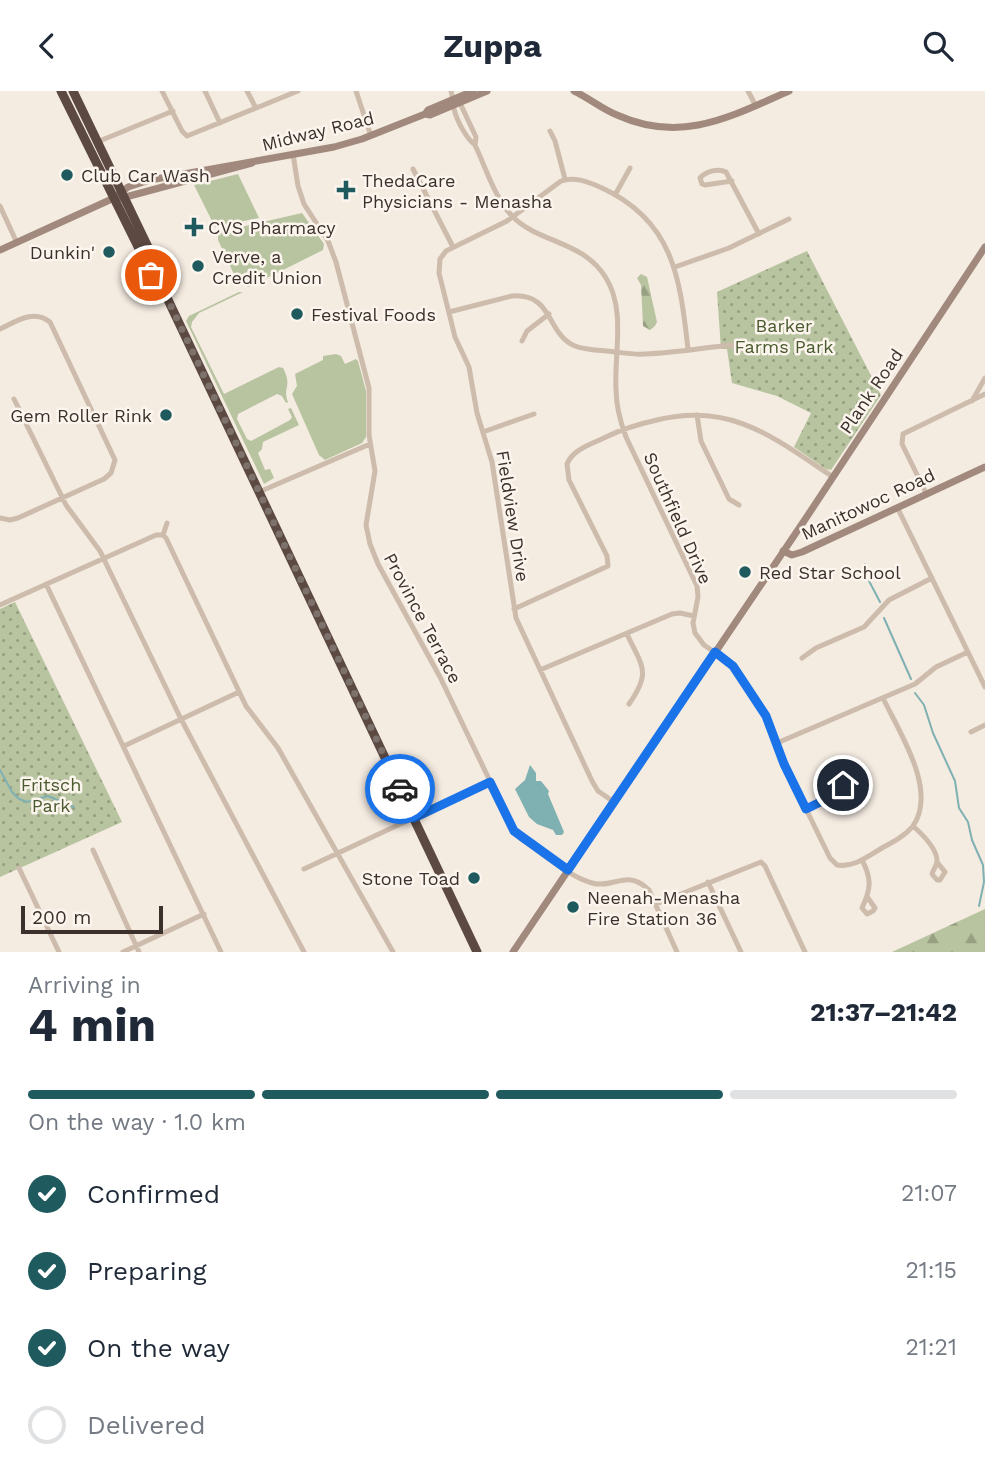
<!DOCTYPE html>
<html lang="en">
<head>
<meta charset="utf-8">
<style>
	:root { --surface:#fff; --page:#f2f2f3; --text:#1f2937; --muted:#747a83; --line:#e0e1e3; --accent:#1f5a5e }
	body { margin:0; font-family:"Work Sans",sans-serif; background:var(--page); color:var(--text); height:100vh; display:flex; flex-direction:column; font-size:26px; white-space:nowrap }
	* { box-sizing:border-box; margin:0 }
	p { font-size:23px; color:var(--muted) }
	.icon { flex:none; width:38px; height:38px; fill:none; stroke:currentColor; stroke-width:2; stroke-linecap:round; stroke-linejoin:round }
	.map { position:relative; height:861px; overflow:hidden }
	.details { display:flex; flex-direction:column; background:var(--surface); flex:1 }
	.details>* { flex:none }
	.scale { position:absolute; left:21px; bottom:18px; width:142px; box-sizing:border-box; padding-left:7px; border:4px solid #3b302b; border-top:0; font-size:19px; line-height:24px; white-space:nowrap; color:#3b302b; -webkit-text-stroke:5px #fbf5ee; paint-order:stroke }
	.pin { position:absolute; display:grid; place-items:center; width:60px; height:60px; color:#fff; margin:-30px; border:4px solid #fff; border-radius:50%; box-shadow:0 2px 7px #0007 }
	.courier { position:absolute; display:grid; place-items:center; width:70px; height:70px; margin:-35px; border:5px solid #1a73e8; border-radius:50%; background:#fff; color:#222; box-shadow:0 2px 9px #0007 }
	.summary em { font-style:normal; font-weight:700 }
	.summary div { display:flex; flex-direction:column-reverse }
	.summary { display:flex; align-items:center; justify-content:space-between; height:119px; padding:0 28px }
	h1 { font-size:46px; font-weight:700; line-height:52px }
	.bar { display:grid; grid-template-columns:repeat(4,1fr); gap:10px 7px; align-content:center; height:84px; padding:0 28px }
	.bar i { height:9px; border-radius:5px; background:var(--line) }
	.bar .on { background:var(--accent) }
	.bar p { grid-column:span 4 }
	ol { padding:0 28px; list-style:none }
	li { display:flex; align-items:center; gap:21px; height:77px }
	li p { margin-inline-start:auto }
	li .icon { padding:7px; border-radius:50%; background:var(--accent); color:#fff; stroke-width:4 }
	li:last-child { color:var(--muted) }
	li i { width:38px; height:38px; border:4px solid var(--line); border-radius:50% }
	header { display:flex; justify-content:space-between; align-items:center; height:91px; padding:0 28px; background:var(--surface); font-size:32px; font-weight:700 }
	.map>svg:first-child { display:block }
	.green { fill:#b8c4a0 }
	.forest { fill:url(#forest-firs) }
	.park { fill:url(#park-dots) }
	.water { fill:#7fb0b2 }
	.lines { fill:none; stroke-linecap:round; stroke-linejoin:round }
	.stream { stroke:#7fb0b2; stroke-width:2 }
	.street { stroke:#cdbbac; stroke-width:5 }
	.secondary { stroke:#a18a7d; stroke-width:7 }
	.highway { stroke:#5c4a42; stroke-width:9 }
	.done { stroke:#7c716b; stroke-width:7; stroke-dasharray:0 12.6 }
	.route { stroke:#1a73e8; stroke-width:9 }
	.poi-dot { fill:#1f5a5e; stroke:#fbf5ee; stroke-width:2.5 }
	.labels { text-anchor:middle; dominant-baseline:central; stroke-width:5; stroke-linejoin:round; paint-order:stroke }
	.street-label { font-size:18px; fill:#3b302b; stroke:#fbf5ee }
	.poi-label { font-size:18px; fill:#3b302b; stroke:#fbf5ee; text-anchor:start }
	.park-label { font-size:18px; fill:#4a5a2e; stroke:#fbf5ee }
</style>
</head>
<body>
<header><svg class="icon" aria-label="back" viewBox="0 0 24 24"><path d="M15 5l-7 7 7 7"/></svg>Zuppa<svg class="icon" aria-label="search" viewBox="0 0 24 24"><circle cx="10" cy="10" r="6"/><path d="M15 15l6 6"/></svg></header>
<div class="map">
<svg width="985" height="861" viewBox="0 0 985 861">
	<defs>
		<pattern id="forest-firs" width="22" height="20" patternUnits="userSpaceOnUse" patternTransform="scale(1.75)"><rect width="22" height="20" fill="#b8c4a0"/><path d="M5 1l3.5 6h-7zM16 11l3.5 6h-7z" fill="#97a083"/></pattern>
		<pattern id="park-dots" width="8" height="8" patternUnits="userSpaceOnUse" patternTransform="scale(1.75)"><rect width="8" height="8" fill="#b8c4a0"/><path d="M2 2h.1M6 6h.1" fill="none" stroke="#97a083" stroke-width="1.8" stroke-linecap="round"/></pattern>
	</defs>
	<rect width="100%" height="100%" fill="#f4ebe1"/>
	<!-- green -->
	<path class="green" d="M238,83L259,127L215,136L194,94Z
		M302,122L324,153L323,159L249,196L238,192L218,149V144L224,140Z
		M239,201H243L199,222L192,231L191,236L224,303L279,276L283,277C293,296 282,296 288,311L286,312L282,305L277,303L238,323L237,328L247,348L251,350L290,329L292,326L288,318L291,317L299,334L263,351L262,358L258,362L265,379L270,378L274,387L264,393L186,230L189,225Z
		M336,263L341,265L345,273L356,268L358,270L366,300V346L362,352L325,369L319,364L292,303L297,295L295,283L323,269V265Z"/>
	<!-- forest -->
	<path class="forest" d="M641,183L647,186L657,231L655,235L650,239L643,235L641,194L637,187Z
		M985,818V861H892Z"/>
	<!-- park -->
	<path class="park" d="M807,160L881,304L831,379L826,378L794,356L811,322L777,305L732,292L727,258H721L717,201Z
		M15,511L122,731L0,786V518Z"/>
	<!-- water -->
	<path class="water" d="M530,674L536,682V690H541L549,700L548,703L564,741L562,744H556L553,739L537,733L529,726L515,698L525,689Z"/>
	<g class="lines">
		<!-- stream -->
		<path class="stream" d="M865,473L868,488L880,511
			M884,527L911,588
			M915,602L924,614L933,642L955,690L959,717L968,731L972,749L983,774L984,791L979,815
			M0,679L12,701L19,708L27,711L48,705L74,716"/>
		<!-- street -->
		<path class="street" d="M162,0L182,40L187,45L298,0
			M205,0L220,32
			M247,0L256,17
			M356,0L371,45
			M451,0C453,6 452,12 454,18C457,30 466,47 475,54C486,77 495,108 513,126C539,152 584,150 606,187C626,219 614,263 616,298C616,315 620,330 626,346L697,495L698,506L693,532L695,542L704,554L733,574L766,625L784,673L830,767L837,774C854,777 868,765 882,757C893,751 905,745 913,735C938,699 899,641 883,607
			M748,0L756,15
			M457,10L460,12L476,46L475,54
			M550,40L555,50L565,88
			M97,51L173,20
			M293,63L298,95L304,113L328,150L336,171L369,297V344L375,380L366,434L370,453L378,473L440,586L514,740L521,748C541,761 569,786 592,792C615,798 627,777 649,799L677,861
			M413,78L453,156
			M732,90L705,94L702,93L700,87C706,80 719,77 726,81L759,143
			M615,104L630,77
			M0,115L17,152
			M675,176L729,157L789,128
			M449,221L512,205C554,202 546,243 575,255C585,259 596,259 607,260C619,261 632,264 645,263C673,262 702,257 731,254L741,259
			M0,238C17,230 33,218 50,231L115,369L111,382L104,388L18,427L10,429L0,427
			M522,250L527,240L549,223
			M14,308L66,414L100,460L181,628L304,861
			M972,310L985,287
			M697,324L701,350L729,408L739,414
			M483,341L534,323
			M259,401L370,353
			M927,404L902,353L903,343L985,303
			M898,418L985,596
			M163,444L166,447L246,615L278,657L393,861
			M163,444L167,432
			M46,493L221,861
			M0,514L156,444H163
			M514,518L608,475L607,465L569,389L567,373C573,358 592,353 606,346C622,338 639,333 657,329C732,311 774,347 833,386
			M627,543C642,576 652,580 629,613
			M802,567L816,557L864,536L889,509L932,487
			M540,579L672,523L680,522L694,525
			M971,641L985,634
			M777,652L915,593L936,576L968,561
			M124,655L239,601
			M614,711L598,700L592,690L516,527L492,371L477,322L469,276L455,246L439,182L440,168L446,160L507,130L561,90C574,85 589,91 602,97C674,130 680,188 688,258
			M806,718L841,701L849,704L853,701V695L846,692L842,696L841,701
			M913,735C922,743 938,758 937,771C936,776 933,779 932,783L937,789H940L945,781L937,771
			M93,759L139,861
			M862,769C872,788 871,798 862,817L867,823L873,820L875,817L868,807
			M19,777L59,861
			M304,778L490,691
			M708,791L741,861
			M656,813L761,771L765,775L805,861
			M123,861L204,823"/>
		<!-- secondary -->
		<path class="secondary" d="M574,0C589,7 602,18 617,24C681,53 730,26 789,0
			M425,23L430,24L487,0
			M122,107L252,72
			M0,159L114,107L128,96L150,89L334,56L362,48L425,23L428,19L473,0
			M783,460L792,464L802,461L985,376
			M513,861L808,424L985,156"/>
		<!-- highway -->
		<path class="highway" d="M61,0L153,186L161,194L477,861
			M73,0L160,181L163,187L161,194"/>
	</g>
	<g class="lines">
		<!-- done -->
		<path class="done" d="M151,184L161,194L400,698"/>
		<!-- route -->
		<path class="route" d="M400,698L414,727L490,691L514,740L568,779L715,561L733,575L766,625L784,673L806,718L841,701L843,694"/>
	</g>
	<!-- markers -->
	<g class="poi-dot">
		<circle cx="67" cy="84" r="7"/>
		<path d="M342.5 88.5h7v7h7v7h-7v7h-7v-7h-7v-7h7z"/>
		<path d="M190.5 125.5h7v7h7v7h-7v7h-7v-7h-7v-7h7z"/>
		<circle cx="109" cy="161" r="7"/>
		<circle cx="198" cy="175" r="7"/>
		<circle cx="297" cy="223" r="7"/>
		<circle cx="166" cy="324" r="7"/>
		<circle cx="745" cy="481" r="7"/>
		<circle cx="474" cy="787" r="7"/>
		<circle cx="573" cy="816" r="7"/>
	</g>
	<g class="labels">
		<!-- street labels -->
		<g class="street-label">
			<text transform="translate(318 40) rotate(-14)">Midway Road</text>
			<text transform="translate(871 300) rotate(-56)">Plank Road</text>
			<text transform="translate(868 413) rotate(-25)">Manitowoc Road</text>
			<text transform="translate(513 425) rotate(81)">Fieldview Drive</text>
			<text transform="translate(678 427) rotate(66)">Southfield Drive</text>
			<text transform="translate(423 527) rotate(62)">Province Terrace</text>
		</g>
		<!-- poi labels -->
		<g class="poi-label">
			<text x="81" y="84">Club Car Wash</text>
			<text x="362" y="89">ThedaCare<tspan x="362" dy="21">Physicians - Menasha</tspan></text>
			<text x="208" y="136">CVS Pharmacy</text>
			<text x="95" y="161" text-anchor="end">Dunkin'</text>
			<text x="212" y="165">Verve, a<tspan x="212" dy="21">Credit Union</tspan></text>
			<text x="311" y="223">Festival Foods</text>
			<text x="152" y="324" text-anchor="end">Gem Roller Rink</text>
			<text x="759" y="481">Red Star School</text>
			<text x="460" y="787" text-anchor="end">Stone Toad</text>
			<text x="587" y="806">Neenah-Menasha<tspan x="587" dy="21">Fire Station 36</tspan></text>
		</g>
		<!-- park labels -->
		<g class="park-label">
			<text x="784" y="234">Barker<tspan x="784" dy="21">Farms Park</tspan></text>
			<text x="51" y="693">Fritsch<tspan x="51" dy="21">Park</tspan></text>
		</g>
	</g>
</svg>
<div class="scale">200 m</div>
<div class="pin" style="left:151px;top:184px;background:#ea580c"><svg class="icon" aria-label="bag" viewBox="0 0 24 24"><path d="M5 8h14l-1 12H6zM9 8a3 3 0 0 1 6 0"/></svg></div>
<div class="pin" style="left:843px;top:694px;background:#1f2937"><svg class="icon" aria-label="home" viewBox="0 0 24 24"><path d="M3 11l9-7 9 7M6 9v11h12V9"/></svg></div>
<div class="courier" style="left:400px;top:698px"><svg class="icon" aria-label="car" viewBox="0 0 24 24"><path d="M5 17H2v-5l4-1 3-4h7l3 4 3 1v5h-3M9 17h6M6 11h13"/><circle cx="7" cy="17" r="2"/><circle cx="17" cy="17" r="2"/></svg></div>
</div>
<section class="details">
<div class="summary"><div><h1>4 min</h1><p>Arriving in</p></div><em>21:37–21:42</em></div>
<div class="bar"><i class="on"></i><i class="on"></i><i class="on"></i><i></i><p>On the way · 1.0 km</p></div>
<ol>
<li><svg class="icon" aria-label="check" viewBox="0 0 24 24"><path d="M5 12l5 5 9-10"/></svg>Confirmed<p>21:07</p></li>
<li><svg class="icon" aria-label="check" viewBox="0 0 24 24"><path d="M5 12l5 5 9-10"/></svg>Preparing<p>21:15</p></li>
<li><svg class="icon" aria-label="check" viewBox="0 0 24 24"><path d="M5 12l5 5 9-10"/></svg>On the way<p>21:21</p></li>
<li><i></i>Delivered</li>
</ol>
</section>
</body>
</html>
